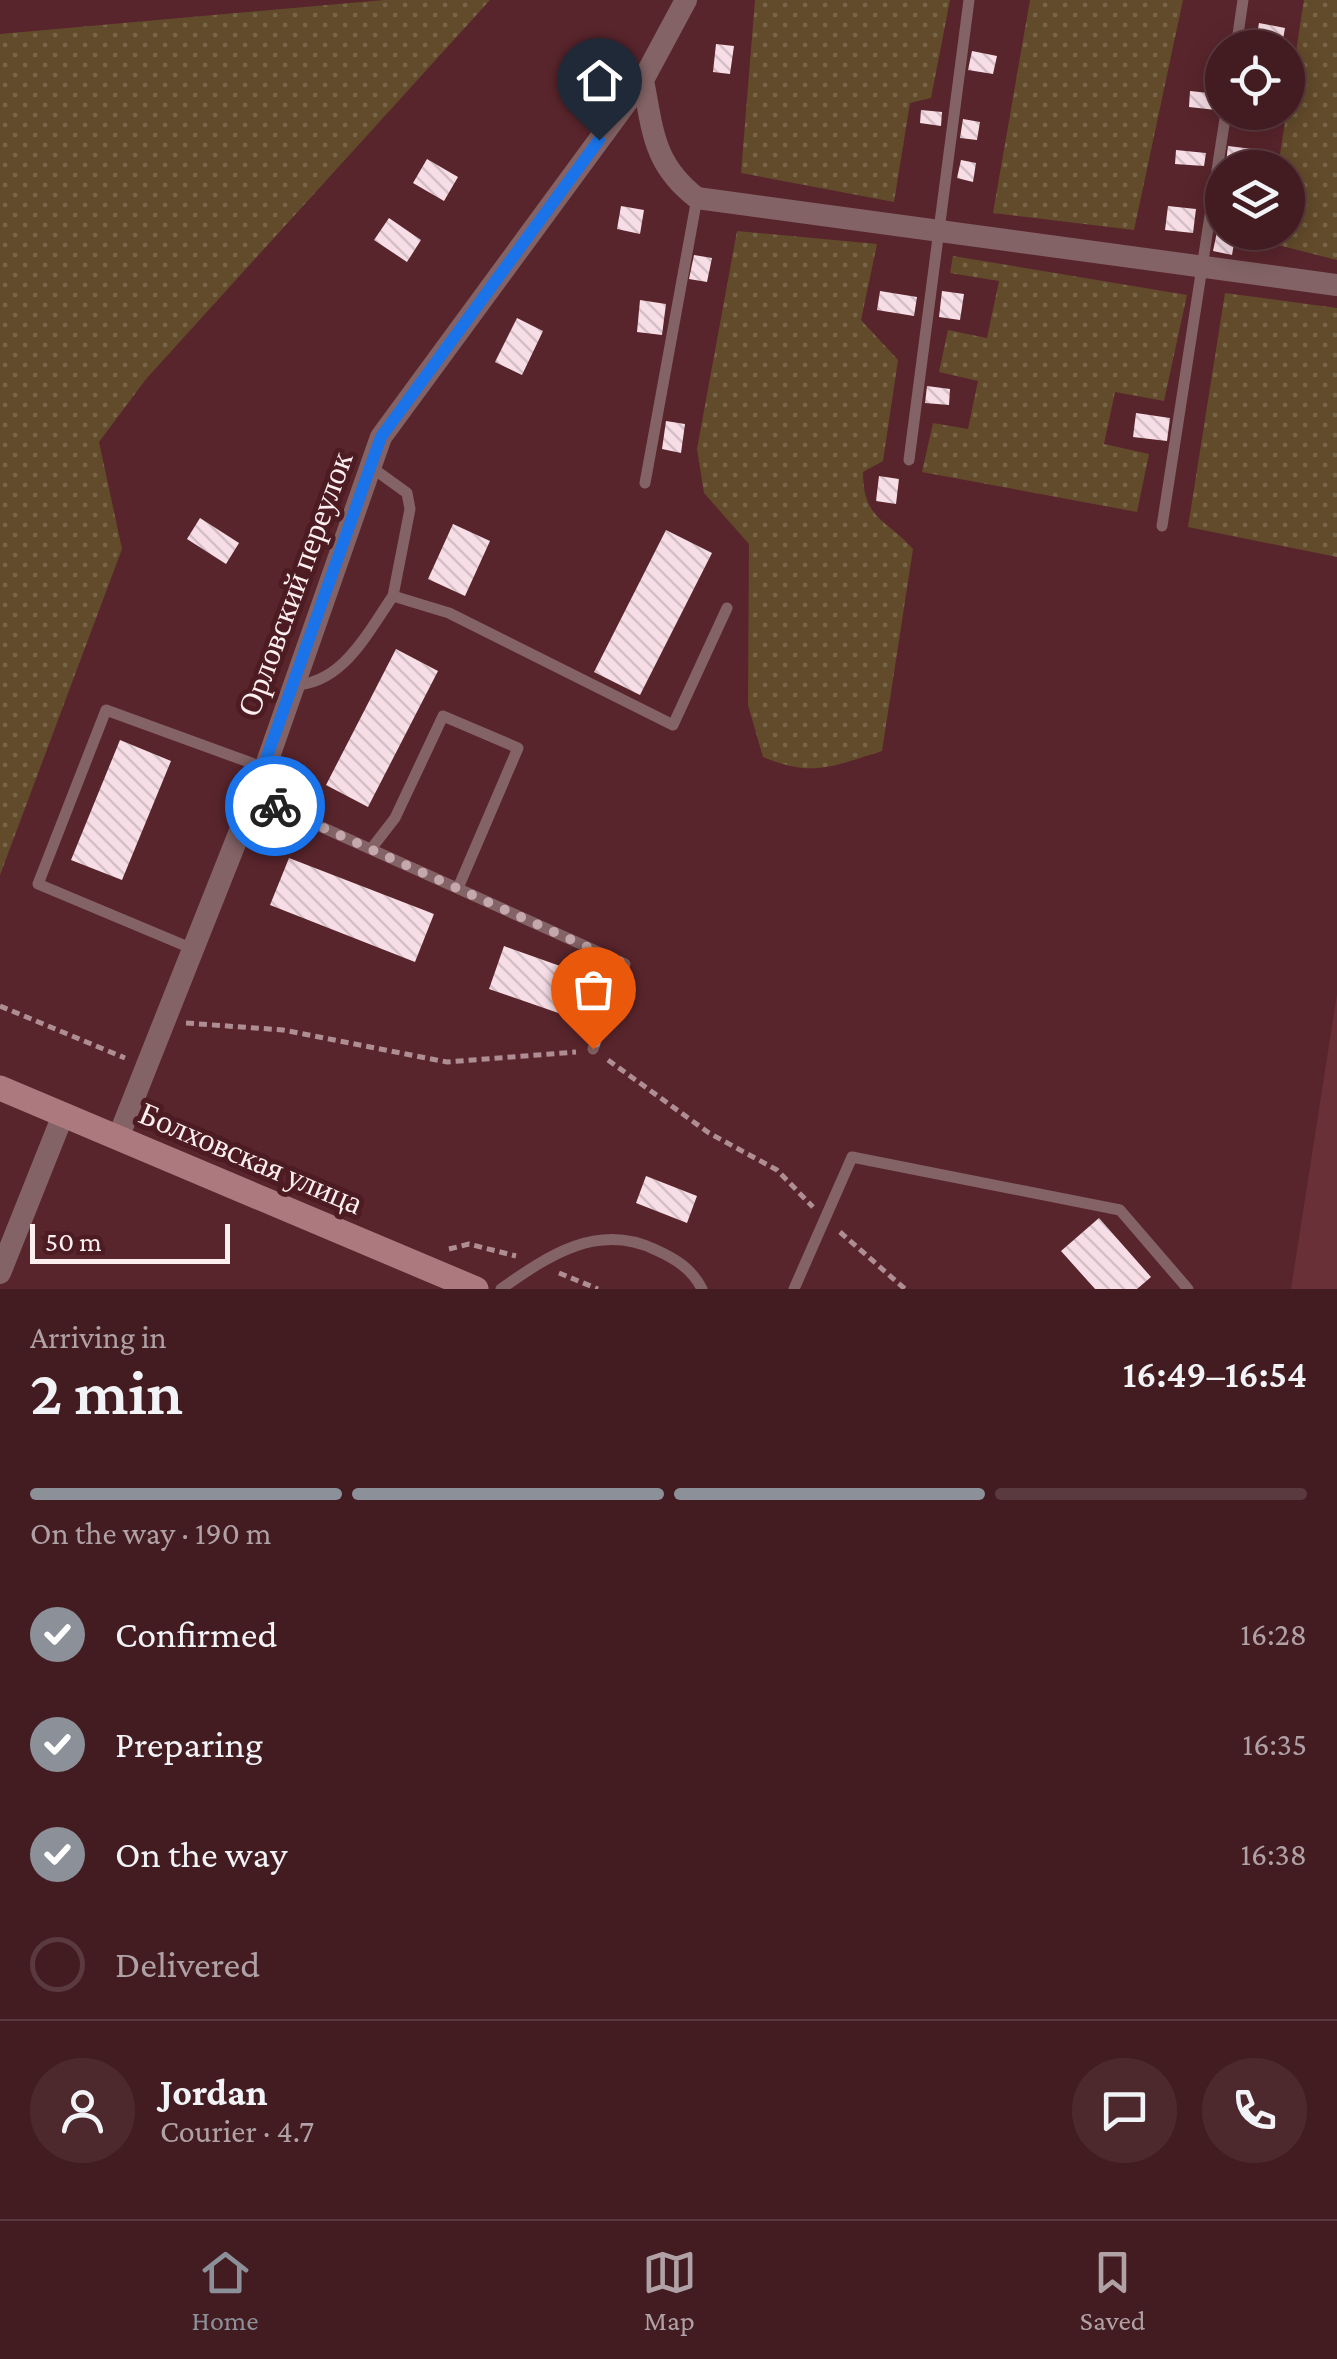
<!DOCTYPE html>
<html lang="en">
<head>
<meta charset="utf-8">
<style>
	:root { --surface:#431c21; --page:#4d292e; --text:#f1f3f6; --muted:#afa1a5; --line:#5b3a3f; --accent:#8c9099 }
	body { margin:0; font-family:"Crimson Pro",serif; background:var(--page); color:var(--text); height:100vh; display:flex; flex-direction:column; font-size:38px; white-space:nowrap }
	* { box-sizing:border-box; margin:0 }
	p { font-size:32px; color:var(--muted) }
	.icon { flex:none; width:55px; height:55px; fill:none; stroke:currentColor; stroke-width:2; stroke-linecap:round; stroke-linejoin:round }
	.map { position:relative; height:1289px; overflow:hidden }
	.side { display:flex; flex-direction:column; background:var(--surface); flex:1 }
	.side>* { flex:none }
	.tools { position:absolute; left:1205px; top:30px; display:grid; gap:20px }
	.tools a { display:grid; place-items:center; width:100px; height:100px; border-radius:50%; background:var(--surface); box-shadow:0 5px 25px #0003,0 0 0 2px var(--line); font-size:50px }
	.scale { position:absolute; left:30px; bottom:25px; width:200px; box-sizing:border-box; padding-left:10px; border:5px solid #fdeff0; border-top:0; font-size:28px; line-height:35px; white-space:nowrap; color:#fdeff0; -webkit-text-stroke:8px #4d1b22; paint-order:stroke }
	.pin { position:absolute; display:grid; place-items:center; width:85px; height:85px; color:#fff; margin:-102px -42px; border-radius:50% 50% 50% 0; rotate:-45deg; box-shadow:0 0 10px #0007 }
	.pin .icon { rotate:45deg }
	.courier { position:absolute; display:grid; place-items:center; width:100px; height:100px; margin:-50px; border:8px solid #1a73e8; border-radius:50%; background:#fff; color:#222; box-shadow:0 2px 12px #0007 }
	.summary em { font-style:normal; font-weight:600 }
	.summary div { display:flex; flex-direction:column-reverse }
	.summary { display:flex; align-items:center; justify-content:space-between; height:170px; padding:0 30px }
	h1 { font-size:65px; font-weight:600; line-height:75px }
	.bar { display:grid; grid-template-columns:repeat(4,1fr); gap:15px 10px; align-content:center; height:120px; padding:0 30px }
	.bar i { height:12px; border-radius:8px; background:var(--line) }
	.bar .selected { background:var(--accent) }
	.bar p { grid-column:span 4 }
	.line { display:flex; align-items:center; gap:25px; padding:0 30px; border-top:2px solid var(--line) }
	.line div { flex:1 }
	.round { display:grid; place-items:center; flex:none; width:105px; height:105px; border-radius:52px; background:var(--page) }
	ol { padding:0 30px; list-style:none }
	li { display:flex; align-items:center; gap:30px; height:110px }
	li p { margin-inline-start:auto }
	li .icon { padding:10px; border-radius:50%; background:var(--accent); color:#fff; stroke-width:4 }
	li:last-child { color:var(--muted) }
	li i { width:55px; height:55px; border:5px solid var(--line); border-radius:50% }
	.tab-bar { display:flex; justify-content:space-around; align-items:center; height:140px; border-top:2px solid var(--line); background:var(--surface); font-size:28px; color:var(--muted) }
	.tab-bar a { display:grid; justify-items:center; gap:5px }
	.tab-bar .selected { color:var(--accent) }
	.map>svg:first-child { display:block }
	.built { fill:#693038 }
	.park { fill:url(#park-dots) }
	.building { fill:url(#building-back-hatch) }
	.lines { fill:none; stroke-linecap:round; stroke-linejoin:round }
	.path { stroke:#ae8e92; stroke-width:5; stroke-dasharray:8 5; stroke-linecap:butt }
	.service { stroke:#836365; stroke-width:11 }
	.minor { stroke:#836365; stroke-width:22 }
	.secondary { stroke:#ac7a7e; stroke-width:25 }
	.done { stroke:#c4a8ab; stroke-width:10; stroke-dasharray:0 18 }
	.route { stroke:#1a73e8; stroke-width:12 }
	.labels { text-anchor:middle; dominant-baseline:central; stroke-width:10; stroke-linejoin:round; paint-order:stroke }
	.street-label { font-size:32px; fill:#fdeff0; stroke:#4d1b22 }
</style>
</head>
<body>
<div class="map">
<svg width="1337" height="1289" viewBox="0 0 1337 1289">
	<defs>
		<pattern id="park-dots" width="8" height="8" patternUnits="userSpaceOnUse" patternTransform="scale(2.5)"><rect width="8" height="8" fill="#624b2a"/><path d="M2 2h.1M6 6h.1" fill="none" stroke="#796549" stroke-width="1.8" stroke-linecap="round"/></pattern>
		<pattern id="building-back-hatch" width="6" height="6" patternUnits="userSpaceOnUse" patternTransform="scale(2.5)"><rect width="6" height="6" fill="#f7dde6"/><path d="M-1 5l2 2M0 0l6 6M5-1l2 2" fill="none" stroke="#d5bfc6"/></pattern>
	</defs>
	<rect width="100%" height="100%" fill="#59252c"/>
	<!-- built -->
	<path class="built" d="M1337,994V1289H1291Z"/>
	<!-- park -->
	<path class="park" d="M384,0H490L146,379L99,442L122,549L0,875V34Z
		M755,0H950L931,98L910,103L894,202L741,173Z
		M1030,0H1183L1134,230L993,213Z
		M1304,0H1337V260L1266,242L1268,233L1288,232V168L1278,167Z
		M737,231L877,244L861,320L898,360L883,461L863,472C863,519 885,518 913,549L882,751C833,766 813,778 763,757L748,705L749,544L704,493L697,449Z
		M953,256L1187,295L1164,401L1115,392L1104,444L1149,454L1137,512L922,472L933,423L968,429L978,381L939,372L948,330L987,338L999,281L950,273Z
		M1225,293L1337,308V557L1188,527Z"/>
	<!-- building -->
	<path class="building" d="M1259,23L1285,28L1282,45L1256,40Z
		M716,44L734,46L730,74L713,72Z
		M972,51L997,56L993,74L968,70Z
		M1190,91L1218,94L1216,110L1189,107Z
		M921,110L942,112L941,126L920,123Z
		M963,119L980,122L977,140L960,138Z
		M1228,146L1253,149L1251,166L1226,163Z
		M1176,150L1206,153L1204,166L1175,164Z
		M427,159L458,177L444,201L413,183Z
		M961,160L976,163L973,182L957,178Z
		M621,206L644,210L640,234L617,229Z
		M1168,206L1196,209L1193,233L1165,230Z
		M389,218L421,240L407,262L374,240Z
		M1218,227L1222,232H1236L1232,255L1213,251Z
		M694,255L712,258L707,282L689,279Z
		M880,291L917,297L914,316L877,310Z
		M942,291L964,294L960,320L939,317Z
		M640,300L666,304L662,335L637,332Z
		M517,318L543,331L522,375L495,362Z
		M927,386L950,389L949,405L925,403Z
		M1136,413L1170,418L1167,441L1133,437Z
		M666,421L685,424L681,453L662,449Z
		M879,476L899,479L896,504L876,501Z
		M200,518L239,543L226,564L187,539Z
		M453,524L490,541L465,596L428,579Z
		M666,530L712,553L640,695L594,672Z
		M396,649L438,671L368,807L326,785Z
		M120,740L171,761L122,880L71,860Z
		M289,858L434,914L415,962L270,905Z
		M504,946L608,983L593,1025L489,989Z
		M646,1176L697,1196L687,1223L636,1203Z
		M1099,1218L1151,1277L1137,1289H1095L1061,1251Z"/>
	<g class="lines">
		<!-- path -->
		<path class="path" d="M0,1006L125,1058
			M186,1023L283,1030L447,1062L576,1052
			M608,1060L709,1133L777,1170L813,1207
			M840,1232L905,1289
			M449,1249L469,1244L516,1256
			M559,1273L598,1289"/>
		<!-- service -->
		<path class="service" d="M1236,48L1243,0
			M909,460L969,0
			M371,467L407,493L410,509L393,596
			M645,483L697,198
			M1162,526L1226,112
			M291,685C342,686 367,633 393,596L449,613L673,725L727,608
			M253,796L625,964L593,1049
			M371,849L395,818L443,716L518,748L458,888
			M193,949L38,884L106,710L265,768
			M501,1289C549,1255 598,1222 656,1250C676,1259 692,1269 702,1289
			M794,1289L852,1157L1120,1210L1188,1289"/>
		<!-- minor -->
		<path class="minor" d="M643,80C653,131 653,164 697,198L1337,285
			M118,1138L265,768L381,437L643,80L686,0
			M0,1273L63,1115"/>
		<!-- secondary -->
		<path class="secondary" d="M0,1088L476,1289"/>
	</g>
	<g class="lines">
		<!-- done -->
		<path class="done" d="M275,806L625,964L593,1049"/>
		<!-- route -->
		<path class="route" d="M275,806L253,796L381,437L599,140"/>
	</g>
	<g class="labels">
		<!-- street labels -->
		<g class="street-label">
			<text transform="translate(295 584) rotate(-70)">Орловский переулок</text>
			<text transform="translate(251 1158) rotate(23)">Болховская улица</text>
		</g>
	</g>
</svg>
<div class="tools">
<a><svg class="icon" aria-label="locate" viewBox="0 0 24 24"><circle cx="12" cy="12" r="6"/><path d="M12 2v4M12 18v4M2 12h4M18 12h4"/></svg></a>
<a><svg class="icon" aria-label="layers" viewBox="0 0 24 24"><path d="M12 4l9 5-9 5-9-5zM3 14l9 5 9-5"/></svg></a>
</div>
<div class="scale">50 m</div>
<div class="pin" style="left:593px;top:1049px;background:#ea580c"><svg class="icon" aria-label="bag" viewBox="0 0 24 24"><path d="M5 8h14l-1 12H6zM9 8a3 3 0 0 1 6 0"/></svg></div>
<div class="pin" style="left:599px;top:140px;background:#1f2937"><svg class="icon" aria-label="home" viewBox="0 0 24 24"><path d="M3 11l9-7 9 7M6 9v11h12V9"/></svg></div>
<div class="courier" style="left:275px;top:806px"><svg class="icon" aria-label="bike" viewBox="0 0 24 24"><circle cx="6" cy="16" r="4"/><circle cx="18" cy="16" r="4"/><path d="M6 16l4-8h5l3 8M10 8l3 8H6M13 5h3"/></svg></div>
</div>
<section class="side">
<div class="summary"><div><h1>2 min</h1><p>Arriving in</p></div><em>16:49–16:54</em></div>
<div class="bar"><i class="selected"></i><i class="selected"></i><i class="selected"></i><i></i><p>On the way · 190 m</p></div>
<ol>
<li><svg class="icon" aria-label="check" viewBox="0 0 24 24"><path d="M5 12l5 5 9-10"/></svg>Confirmed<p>16:28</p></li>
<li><svg class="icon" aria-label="check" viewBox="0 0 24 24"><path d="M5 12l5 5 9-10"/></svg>Preparing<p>16:35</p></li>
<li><svg class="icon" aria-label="check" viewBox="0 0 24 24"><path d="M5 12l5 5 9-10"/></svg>On the way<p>16:38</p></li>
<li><i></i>Delivered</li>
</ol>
<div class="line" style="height:180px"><a class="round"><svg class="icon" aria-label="person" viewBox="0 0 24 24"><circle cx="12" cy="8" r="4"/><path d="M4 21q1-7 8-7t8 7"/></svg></a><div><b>Jordan</b><p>Courier · 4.7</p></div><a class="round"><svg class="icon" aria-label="chat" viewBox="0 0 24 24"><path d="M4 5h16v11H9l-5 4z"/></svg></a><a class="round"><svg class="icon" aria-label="phone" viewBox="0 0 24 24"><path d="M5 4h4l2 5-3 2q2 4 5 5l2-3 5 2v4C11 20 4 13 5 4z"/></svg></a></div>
</section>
<nav class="tab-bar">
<a class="selected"><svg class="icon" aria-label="home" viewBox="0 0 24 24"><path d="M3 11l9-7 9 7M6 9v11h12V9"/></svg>Home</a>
<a><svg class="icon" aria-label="map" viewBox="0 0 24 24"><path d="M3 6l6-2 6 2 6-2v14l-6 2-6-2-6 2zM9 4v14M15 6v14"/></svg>Map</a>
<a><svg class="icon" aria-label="saved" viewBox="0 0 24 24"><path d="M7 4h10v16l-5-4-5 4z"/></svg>Saved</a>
</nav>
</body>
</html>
